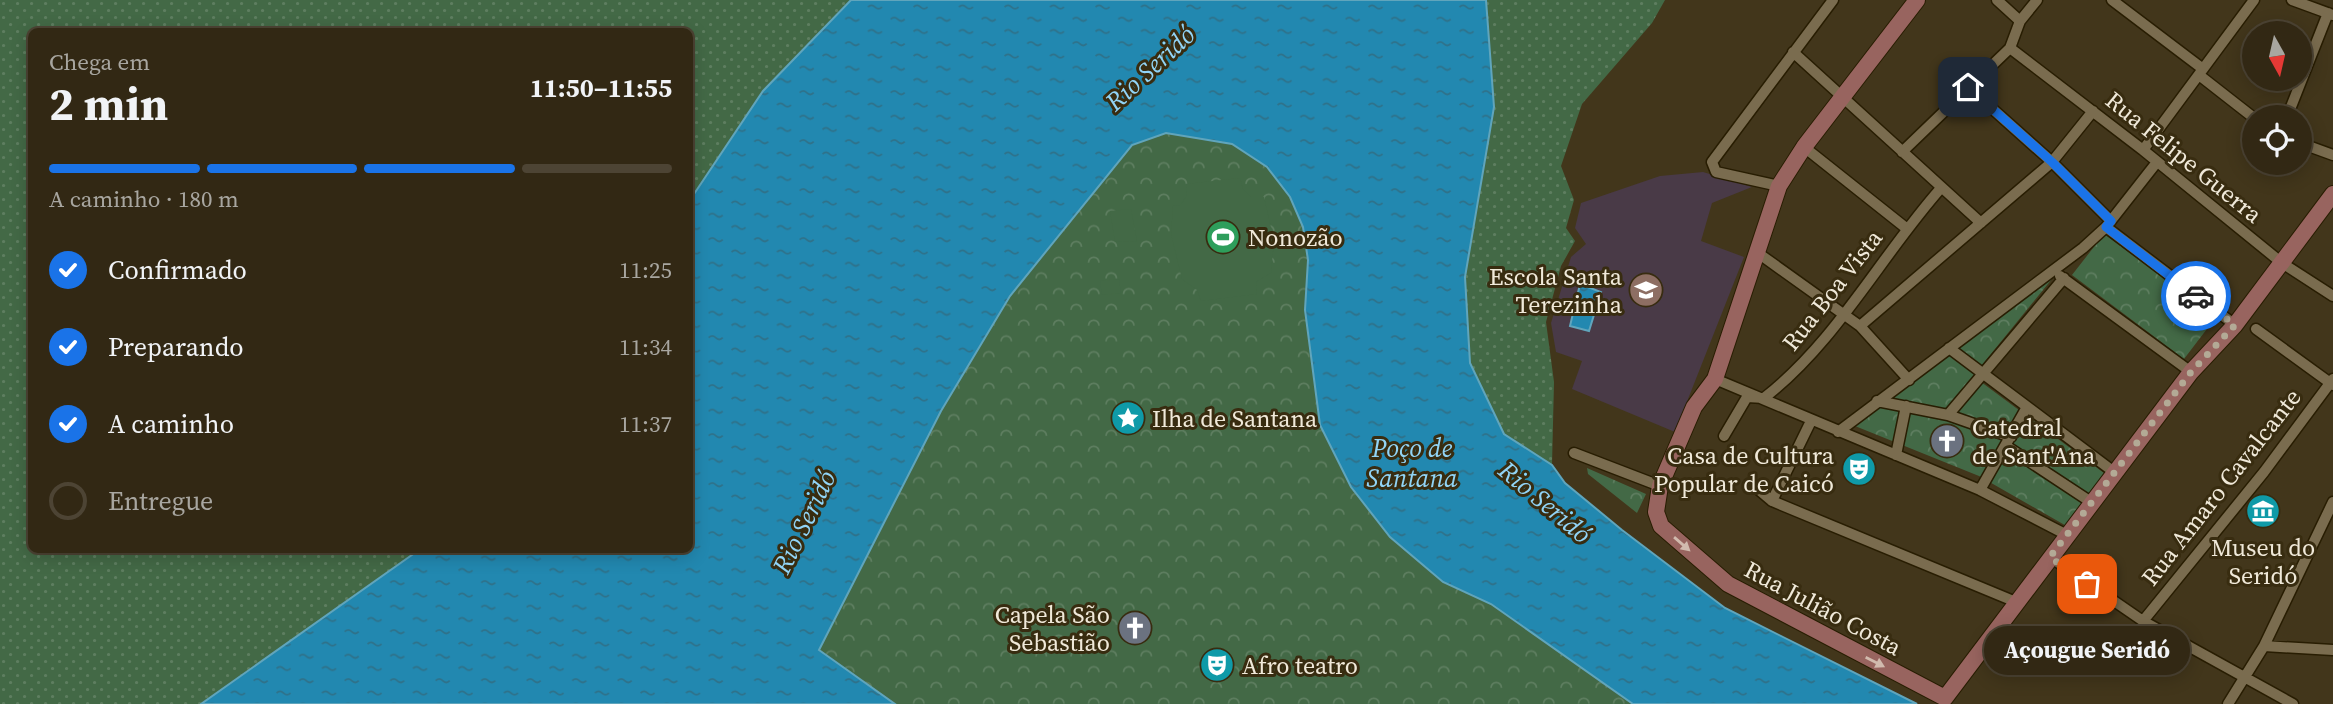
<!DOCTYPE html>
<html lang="pt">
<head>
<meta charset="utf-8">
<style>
	:root { --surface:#322814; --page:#3d3422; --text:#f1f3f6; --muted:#a8a6a0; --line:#4d4434; --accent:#1a73e8 }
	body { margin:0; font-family:"Source Serif 4",serif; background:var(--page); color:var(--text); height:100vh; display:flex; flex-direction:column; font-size:26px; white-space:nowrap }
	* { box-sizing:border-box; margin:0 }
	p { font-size:23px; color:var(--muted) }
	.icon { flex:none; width:38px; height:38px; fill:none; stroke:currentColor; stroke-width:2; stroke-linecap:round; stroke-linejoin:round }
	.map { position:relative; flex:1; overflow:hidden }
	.sheet { position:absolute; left:28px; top:28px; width:665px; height:525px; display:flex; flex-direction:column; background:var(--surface); border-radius:10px; box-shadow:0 4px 18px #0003,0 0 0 2px var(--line) }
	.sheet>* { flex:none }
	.needle { width:46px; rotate:172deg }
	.controls { position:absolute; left:2242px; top:21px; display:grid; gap:14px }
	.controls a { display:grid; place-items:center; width:70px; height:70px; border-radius:50%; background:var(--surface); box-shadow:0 4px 18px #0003,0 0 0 2px var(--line); font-size:35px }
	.pin { position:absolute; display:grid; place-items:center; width:60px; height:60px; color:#fff; margin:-30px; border-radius:14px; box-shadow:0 4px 10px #0006 }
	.courier { position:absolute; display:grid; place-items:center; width:70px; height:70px; margin:-35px; border:5px solid #1a73e8; border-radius:50%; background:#fff; color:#222; box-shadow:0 2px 9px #0007 }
	.bubble { position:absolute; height:49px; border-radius:24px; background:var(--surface); box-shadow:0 4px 18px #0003,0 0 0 2px var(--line); font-size:23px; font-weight:700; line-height:49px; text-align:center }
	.overview em { font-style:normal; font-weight:700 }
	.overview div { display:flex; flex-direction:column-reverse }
	.overview { display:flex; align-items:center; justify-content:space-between; height:119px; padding:0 21px }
	h1 { font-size:46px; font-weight:700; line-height:52px }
	.bar { display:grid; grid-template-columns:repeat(4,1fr); gap:10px 7px; align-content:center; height:84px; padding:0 21px }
	.bar i { height:9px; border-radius:5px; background:var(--line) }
	.bar .active { background:var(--accent) }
	.bar p { grid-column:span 4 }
	ol { padding:0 21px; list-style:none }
	li { display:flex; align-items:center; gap:21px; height:77px }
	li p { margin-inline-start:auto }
	li .icon { padding:7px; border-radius:50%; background:var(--accent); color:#fff; stroke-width:4 }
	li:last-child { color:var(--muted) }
	li i { width:38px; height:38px; border:4px solid var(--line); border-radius:50% }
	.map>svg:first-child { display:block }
	.education { fill:#493a47 }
	.grass { fill:url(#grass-dots) }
	.park { fill:url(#park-crowns) }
	.garden { fill:#436946 }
	.water { fill:url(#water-ripples); stroke:#60a5bc; stroke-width:2 }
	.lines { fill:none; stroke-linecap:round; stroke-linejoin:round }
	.street-casing { stroke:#281d02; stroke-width:13 }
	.secondary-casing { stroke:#281d02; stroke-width:18 }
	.street { stroke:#7a6c4f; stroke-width:10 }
	.secondary { stroke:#98645f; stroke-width:16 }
	.oneway { fill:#d1baae }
	.done { stroke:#b3aa96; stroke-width:7; stroke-dasharray:0 12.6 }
	.route { stroke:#1a73e8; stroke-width:9 }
	.labels { text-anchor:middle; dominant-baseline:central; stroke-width:6; stroke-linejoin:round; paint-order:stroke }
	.street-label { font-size:24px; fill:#f0e9d9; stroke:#382c10 }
	.poi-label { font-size:24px; fill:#f0e9d9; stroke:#382c10; text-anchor:start }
	.water-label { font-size:26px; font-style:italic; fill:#91d4f6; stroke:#382c10 }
</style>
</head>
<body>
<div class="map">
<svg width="2333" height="704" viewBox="0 0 2333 704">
	<defs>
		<pattern id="grass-dots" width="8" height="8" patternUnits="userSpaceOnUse" patternTransform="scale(1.75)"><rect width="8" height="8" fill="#436946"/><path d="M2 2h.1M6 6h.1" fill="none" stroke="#5e7e60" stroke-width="1.8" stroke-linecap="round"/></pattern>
		<pattern id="park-crowns" width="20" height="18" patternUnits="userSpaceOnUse" patternTransform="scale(1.75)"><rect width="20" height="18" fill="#436946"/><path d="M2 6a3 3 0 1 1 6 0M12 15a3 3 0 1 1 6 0" fill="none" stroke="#5e7e60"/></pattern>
		<pattern id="water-ripples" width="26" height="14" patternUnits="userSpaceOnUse" patternTransform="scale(1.75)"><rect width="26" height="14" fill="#2288b0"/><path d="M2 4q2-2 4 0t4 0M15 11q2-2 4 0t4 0" fill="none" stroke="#2f7189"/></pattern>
	</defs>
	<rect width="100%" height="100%" fill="#42361b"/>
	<!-- education -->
	<path class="education" d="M1703,172L1752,187L1712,203L1701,241L1744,257L1675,432L1572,389L1582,361L1556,352L1551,323L1571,257L1586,244L1575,228L1581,203L1660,176Z"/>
	<!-- grass -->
	<path class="grass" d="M0,0H851L763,91L690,200V32H32V550H419L201,704H0Z
		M1486,0H1665L1652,23L1582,104L1561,166L1574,200L1566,228L1575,241L1561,266L1546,322L1554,382L1552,465L1504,434L1470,363L1465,277L1494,107Z"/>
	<!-- park -->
	<path class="park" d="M1166,133L1232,144L1267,167L1290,197L1303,227L1308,260L1305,310L1320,425L1351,487L1390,537L1443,582L1491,604L1633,704H895L819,650L941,411L1010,296L1132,145Z
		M2104,234L2216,317L2184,359L2072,275Z
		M2065,263L1973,376L2108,476L2070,528L1979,476L1855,426Z
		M1587,468L1646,494L1637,513L1588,474Z"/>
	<!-- garden -->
	<path class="garden" d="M1240,178L1243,189L1251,197H1264L1274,241L1271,273L1256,282L1257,294L1201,301L1197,290L1182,279L1171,234L1173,206L1180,205L1187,196L1186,184Z
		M1131,209L1137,241L1115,242L1110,211Z
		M1119,279L1121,293L1102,295L1100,281Z"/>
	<!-- water -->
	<path class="water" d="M851,0H1486L1494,107L1465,277L1470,363L1504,434L1552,465L1565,483L1622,530L1725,608L1917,704H1633L1491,604L1443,582L1390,537L1351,487L1320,425L1305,310L1308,260L1303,227L1290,197L1267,167L1232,144L1166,133L1132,145L1010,296L941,411L819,650L895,704H201L419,550H690V200L763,91Z
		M1580,284L1601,292L1589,331L1570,326Z"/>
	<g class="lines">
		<!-- street casing -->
		<g class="street-casing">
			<path id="street" d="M1997,0L2020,21
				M2112,0L2203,69
				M2292,0L2333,15
				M2010,48L2143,150L2282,263L2333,296
				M1793,52L1981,223
				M2199,75L2254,118
				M1968,87L2052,162L2111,221
				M2287,117L2328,13
				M2300,143L2333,155
				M1804,147L1906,228
				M2143,150L2254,0
				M1902,152L2010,48L2020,21L2037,0
				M1779,186L1716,172L1712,162L1833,0
				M2106,227L2235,325
				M1758,253L1860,326L1909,380
				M2060,276L2191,372
				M1860,326L2052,162L2093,111
				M2256,329L2333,385
				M1949,348L2114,472
				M1715,379L1980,490L2067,535
				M1877,401L1948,415L2011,437
				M1948,415L2064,278
				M1838,432L2083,248L2106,227L2157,162
				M1724,436L1747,397L1764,398C1837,341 1880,257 1941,188
				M2006,446L2091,502
				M1574,453L1660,486
				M1896,455L1906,406
				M1759,490L1772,501L2016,602
				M1980,490L2027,407
				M1772,501L1811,421
				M2050,557L2143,621L2293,704
				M2143,621L2264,472L2333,379
				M2264,646L2333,650
				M2228,704L2264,646L2333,502"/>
		</g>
		<!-- secondary casing -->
		<g class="secondary-casing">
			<path id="secondary" d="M1917,0L1804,147L1779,186L1715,379L1694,407L1660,486L1656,512L1661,526L1728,584L1945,698L2191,372L2235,325L2333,194"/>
		</g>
		<!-- street -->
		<use href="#street" class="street"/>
		<!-- secondary -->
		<use href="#secondary" class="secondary"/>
	</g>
	<!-- one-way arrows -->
	<defs><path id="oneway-solid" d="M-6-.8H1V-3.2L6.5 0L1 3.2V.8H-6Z" transform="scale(1.75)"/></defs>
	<g class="oneway">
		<use href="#oneway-solid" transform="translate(1682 544) rotate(41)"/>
		<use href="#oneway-solid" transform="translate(1875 662) rotate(27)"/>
	</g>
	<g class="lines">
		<!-- done -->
		<path class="done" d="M2087,584L2050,557L2191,372L2235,325L2196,296"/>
		<!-- route -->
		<path class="route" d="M1968,87L2052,162L2111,221L2106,227L2196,296"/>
	</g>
	<!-- icons -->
	<defs>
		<g id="stadium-disc" transform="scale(1.75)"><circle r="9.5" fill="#2e9e5b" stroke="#382c10"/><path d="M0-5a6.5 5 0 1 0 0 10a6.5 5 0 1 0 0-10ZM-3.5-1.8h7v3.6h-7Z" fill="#fff"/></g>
		<g id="school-disc" transform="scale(1.75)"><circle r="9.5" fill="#8d6e63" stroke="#382c10"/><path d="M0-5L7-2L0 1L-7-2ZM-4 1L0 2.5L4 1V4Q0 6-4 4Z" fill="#fff"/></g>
		<g id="sight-disc" transform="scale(1.75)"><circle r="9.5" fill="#0f9aa8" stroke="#382c10"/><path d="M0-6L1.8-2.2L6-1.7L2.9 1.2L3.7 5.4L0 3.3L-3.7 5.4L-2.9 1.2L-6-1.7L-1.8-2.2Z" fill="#fff"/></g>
		<g id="church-disc" transform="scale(1.75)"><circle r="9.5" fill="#6b7280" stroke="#382c10"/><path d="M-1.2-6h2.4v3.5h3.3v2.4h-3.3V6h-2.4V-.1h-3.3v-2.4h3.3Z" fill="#fff"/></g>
		<g id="theatre-disc" transform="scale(1.75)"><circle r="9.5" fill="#0f9aa8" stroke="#382c10"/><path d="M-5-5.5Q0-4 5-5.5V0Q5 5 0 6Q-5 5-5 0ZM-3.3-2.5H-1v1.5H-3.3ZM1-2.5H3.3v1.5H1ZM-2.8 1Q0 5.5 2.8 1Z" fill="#fff"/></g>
		<g id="museum-disc" transform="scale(1.75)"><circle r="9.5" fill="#0f9aa8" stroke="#382c10"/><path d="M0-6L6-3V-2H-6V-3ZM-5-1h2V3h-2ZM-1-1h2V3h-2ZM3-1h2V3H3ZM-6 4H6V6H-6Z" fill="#fff"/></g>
	</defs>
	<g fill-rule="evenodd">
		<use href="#stadium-disc" x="1223" y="237"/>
		<use href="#school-disc" x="1646" y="290"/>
		<use href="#sight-disc" x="1128" y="418"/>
		<use href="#church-disc" x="1947" y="441"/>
		<use href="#theatre-disc" x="1859" y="469"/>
		<use href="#museum-disc" x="2263" y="511"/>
		<use href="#church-disc" x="1135" y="628"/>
		<use href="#theatre-disc" x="1217" y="665"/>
	</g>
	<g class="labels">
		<!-- street labels -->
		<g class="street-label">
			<text transform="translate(2184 157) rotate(39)">Rua Felipe Guerra</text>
			<text transform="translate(1832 290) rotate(-52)">Rua Boa Vista</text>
			<text transform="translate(2221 487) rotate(-52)">Rua Amaro Cavalcante</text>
			<text transform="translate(1823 608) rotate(28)">Rua Julião Costa</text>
		</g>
		<!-- poi labels -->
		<g class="poi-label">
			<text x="1248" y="237">Nonozão</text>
			<text x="1622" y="276" text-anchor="end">Escola Santa<tspan x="1622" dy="28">Terezinha</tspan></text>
			<text x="1152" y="418">Ilha de Santana</text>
			<text x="1972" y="427">Catedral<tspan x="1972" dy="28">de Sant'Ana</tspan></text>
			<text x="1834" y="455" text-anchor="end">Casa de Cultura<tspan x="1834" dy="28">Popular de Caicó</tspan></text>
			<text x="2263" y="547" text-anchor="middle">Museu do<tspan x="2263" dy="28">Seridó</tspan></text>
			<text x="1110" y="614" text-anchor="end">Capela São<tspan x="1110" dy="28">Sebastião</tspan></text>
			<text x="1242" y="665">Afro teatro</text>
		</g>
		<!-- water labels -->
		<g class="water-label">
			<text transform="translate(1150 68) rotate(-43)">Rio Seridó</text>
			<text x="1412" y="448">Poço de<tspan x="1412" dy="30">Santana</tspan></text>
			<text transform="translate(1545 502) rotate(40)">Rio Seridó</text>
			<text transform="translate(804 522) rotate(-64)">Rio Seridó</text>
		</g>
	</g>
</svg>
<div class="controls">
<a><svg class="needle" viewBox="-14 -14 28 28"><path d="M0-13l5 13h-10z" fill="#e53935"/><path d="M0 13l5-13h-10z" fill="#a8a6a0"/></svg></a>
<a><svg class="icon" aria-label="locate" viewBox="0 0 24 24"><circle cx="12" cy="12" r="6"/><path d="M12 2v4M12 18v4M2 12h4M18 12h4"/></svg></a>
</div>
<div class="pin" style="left:2087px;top:584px;background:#ea580c"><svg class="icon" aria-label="bag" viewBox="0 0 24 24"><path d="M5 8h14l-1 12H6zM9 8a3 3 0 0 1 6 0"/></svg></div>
<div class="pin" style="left:1968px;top:87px;background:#1f2937"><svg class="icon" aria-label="home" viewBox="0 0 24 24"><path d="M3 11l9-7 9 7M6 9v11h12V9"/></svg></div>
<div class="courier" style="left:2196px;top:296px"><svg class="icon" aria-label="car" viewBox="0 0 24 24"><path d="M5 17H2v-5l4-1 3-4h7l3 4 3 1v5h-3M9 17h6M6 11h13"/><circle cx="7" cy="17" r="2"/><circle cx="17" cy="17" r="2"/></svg></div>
<div class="bubble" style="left:1984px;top:626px;width:206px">Açougue Seridó</div>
<section class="sheet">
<div class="overview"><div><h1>2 min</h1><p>Chega em</p></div><em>11:50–11:55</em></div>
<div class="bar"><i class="active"></i><i class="active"></i><i class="active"></i><i></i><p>A caminho · 180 m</p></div>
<ol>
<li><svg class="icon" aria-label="check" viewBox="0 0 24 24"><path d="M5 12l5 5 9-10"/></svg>Confirmado<p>11:25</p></li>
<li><svg class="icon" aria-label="check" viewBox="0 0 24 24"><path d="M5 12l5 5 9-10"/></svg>Preparando<p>11:34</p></li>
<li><svg class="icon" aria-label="check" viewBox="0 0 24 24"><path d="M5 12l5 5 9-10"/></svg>A caminho<p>11:37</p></li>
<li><i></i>Entregue</li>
</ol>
</section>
</div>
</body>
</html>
